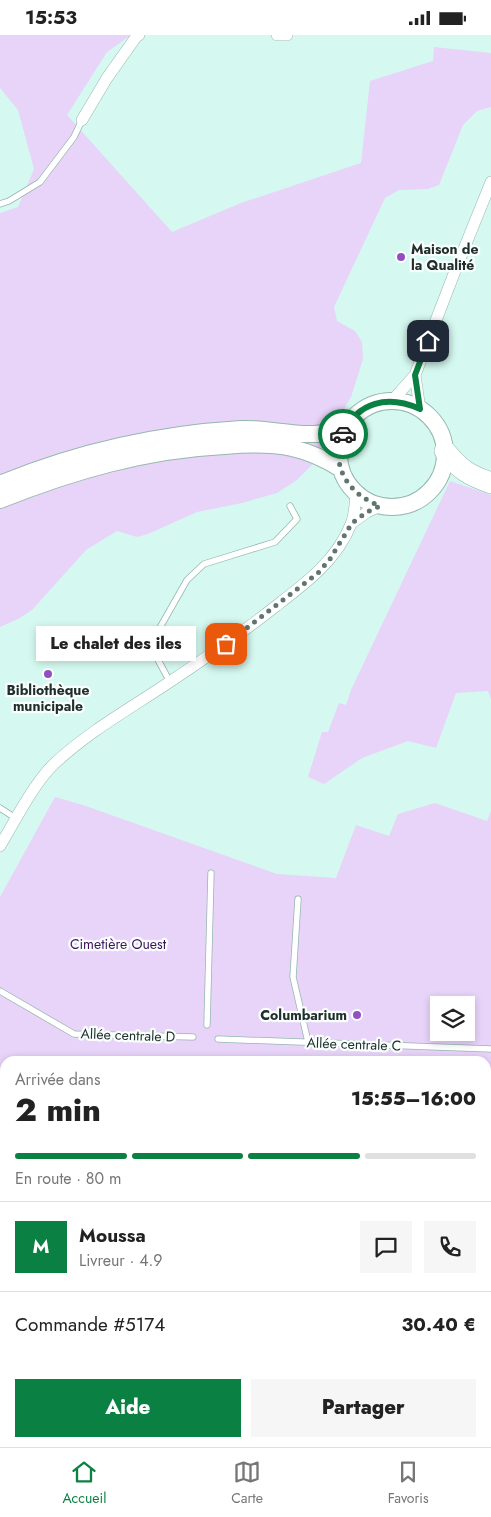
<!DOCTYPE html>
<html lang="fr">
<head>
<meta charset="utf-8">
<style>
	:root { --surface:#fff; --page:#f6f6f6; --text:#222; --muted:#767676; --line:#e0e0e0; --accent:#0b8043 }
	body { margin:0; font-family:Jost,sans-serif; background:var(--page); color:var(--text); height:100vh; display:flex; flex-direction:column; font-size:19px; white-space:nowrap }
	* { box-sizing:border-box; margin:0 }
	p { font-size:16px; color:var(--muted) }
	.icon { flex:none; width:28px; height:28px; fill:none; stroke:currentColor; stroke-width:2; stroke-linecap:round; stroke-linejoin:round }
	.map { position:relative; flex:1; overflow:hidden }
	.details { position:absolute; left:0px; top:1021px; width:491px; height:391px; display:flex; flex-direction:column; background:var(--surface); border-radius:15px 15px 0 0; box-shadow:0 2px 8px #0003 }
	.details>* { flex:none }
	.fabs { position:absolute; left:430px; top:961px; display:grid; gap:10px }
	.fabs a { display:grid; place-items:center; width:45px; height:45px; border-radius:0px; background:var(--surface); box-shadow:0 2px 8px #0003; font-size:25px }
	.pin { position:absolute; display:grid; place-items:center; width:42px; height:42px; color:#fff; margin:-21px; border-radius:10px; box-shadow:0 2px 8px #0006 }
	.courier { position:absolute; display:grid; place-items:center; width:50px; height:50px; margin:-25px; border:4px solid #0b8043; border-radius:50%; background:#fff; color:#222; box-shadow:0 1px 6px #0007 }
	.bubble { position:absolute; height:35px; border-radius:0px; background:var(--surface); box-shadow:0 2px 8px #0003; font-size:16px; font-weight:800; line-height:35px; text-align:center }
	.overview em { font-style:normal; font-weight:800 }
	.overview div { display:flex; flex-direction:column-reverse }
	.overview { display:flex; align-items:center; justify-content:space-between; height:85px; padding:0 15px }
	h1 { font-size:32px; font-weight:800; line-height:38px }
	.bar { display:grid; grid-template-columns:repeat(4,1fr); gap:8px 5px; align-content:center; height:60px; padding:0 15px }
	.bar i { height:6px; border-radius:4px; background:var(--line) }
	.bar .on { background:var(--accent) }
	.bar p { grid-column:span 4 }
	.line { display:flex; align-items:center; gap:12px; padding:0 15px; border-top:1px solid var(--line) }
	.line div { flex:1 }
	.round { display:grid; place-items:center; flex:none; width:52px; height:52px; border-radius:0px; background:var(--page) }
	.primary-button { display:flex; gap:10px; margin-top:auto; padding:10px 15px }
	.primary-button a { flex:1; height:58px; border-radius:0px; background:var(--accent); color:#fff; font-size:20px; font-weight:800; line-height:58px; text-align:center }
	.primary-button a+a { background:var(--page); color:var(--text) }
	.status { display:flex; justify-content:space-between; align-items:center; height:35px; padding:0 25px; background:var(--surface); direction:ltr }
	.status svg { height:14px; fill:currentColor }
	.tab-bar { display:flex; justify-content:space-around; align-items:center; height:70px; border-top:1px solid var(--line); background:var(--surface); font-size:14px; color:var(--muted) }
	.tab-bar a { display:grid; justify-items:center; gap:2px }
	.tab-bar .on { color:var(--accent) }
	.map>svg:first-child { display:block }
	.green { fill:#e8d3f9; fill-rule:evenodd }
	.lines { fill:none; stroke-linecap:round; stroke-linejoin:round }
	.lane-casing { stroke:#95b7ae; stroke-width:7 }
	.street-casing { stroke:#95b7ae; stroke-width:12 }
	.secondary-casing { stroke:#95b7ae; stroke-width:18 }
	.primary-casing { stroke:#95b7ae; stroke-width:19 }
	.highway-casing { stroke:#95b7ae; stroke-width:22 }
	.lane { stroke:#fff; stroke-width:5.5 }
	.street { stroke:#fff; stroke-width:11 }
	.secondary { stroke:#fff; stroke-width:16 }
	.primary { stroke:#fff; stroke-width:18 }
	.highway { stroke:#fff; stroke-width:21 }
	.done { stroke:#607570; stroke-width:5; stroke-dasharray:0 9 }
	.route { stroke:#0b8043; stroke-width:6 }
	.poi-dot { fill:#944ec1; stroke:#f8fffd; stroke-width:2 }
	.labels { text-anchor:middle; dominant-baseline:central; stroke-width:4.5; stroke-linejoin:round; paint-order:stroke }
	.poi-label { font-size:14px; font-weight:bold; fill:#212e2b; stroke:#f8fffd; text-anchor:start }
	.park-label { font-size:14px; fill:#42135c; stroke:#f8fffd }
	.street-label { font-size:14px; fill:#212e2b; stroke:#f8fffd }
</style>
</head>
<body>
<div class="status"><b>15:53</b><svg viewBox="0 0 49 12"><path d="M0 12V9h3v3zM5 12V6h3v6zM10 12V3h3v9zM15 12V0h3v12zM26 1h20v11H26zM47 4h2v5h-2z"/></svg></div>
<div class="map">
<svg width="491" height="1412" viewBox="0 0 491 1412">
	<rect width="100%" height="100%" fill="#d5f9f0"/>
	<!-- green -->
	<path class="green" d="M0,0H131L107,17L67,80L172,197L241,168L361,128L370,46L433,26L434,12L491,18V72L477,76L463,90L439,150L428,154L399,155L385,163L334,272L337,286L355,296L362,307L363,324L351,362L313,429L297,445L277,458L242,468L197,477L148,499L137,502L117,496L86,515L32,575L20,583L0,592V178L18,172L34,134L18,75L0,53Z
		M450,446L491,460V664L488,656L456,658L436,713L408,706L362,723L324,749L308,742L322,697H328L339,668L346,670L351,655Z
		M55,762L83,770L277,839L336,843L356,790L389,801L398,779L435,768L487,786L491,776V1181H486V1026H5V1085L0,1083V862ZM439,970H466V998H439Z"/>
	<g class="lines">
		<!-- lane casing -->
		<g class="lane-casing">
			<path id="lane" d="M0,169L9,166L40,147L74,102L82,85
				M170,647L150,610L187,545L204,529L275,507L297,484L290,471
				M0,773L17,784
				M298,864L293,942L308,1007
				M0,956L74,999L193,1002
				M207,990L211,838
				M218,1004L491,1014
				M0,1263L5,1264
				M0,1409L11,1412"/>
		</g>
		<!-- street casing -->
		<g class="street-casing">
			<path id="street" d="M277,0H287
				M82,85L107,43L136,2L139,0
				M415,340L420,374
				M392,366L415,340L455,236L491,147
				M352,488L367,477L380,471
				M0,811C15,786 34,748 54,729C89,696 131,673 171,646C207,622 242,598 276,571C306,548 337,525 351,489C355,480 355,468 356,459"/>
		</g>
		<!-- secondary casing -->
		<g class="secondary-casing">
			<path id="secondary" d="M339 419a53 53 0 1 1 106 0a53 53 0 1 1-106 0Z
				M0,449C77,417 158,399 241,394C265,393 289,400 314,399C325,399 336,394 347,391
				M0,465C73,436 145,415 224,411C246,409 270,408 292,413C310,417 325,424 341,434"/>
		</g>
		<!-- primary casing -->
		<g class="primary-casing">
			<path id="primary" d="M0,1103L5,1105
				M0,1118H5
				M486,1198H491"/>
		</g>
		<!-- highway casing -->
		<g class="highway-casing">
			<path id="highway" d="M445,416C460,435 469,440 491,448"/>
		</g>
		<!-- lane -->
		<use href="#lane" class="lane"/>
		<!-- street -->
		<use href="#street" class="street"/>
		<!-- secondary -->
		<use href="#secondary" class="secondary"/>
		<!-- primary -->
		<use href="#primary" class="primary"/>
		<!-- highway -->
		<use href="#highway" class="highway"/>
	</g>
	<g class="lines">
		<!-- done -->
		<path class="done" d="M226,609L318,538L330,524L352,488L367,477L380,471C350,460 329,432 343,399"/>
		<!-- route -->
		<path class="route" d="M343,399C358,366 388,360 420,374L415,340L428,306"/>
	</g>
	<!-- markers -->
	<g class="poi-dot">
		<circle cx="401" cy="222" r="5"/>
		<circle cx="48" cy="639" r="5"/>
		<circle cx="357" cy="980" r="5"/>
	</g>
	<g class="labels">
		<!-- poi labels -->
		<g class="poi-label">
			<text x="411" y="214">Maison de<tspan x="411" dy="16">la Qualité</tspan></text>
			<text x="48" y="655" text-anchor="middle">Bibliothèque<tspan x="48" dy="16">municipale</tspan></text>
			<text x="347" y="980" text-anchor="end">Columbarium</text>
		</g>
		<!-- park labels -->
		<g class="park-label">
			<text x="118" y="909">Cimetière Ouest</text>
		</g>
		<!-- street labels -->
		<g class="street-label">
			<text transform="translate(128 1000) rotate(2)">Allée centrale D</text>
			<text transform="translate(354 1009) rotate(2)">Allée centrale C</text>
		</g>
	</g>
</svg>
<div class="fabs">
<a><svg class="icon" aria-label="layers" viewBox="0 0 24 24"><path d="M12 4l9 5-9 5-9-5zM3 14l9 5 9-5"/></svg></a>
</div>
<div class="pin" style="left:226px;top:609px;background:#ea580c"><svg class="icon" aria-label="bag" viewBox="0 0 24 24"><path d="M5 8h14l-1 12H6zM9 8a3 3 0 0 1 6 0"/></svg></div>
<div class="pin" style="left:428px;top:306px;background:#1f2937"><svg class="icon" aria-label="home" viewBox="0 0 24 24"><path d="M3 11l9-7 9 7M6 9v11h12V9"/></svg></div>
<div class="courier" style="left:343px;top:399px"><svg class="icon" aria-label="car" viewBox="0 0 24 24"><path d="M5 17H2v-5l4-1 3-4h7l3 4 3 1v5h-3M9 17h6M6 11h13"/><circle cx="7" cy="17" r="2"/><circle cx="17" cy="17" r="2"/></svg></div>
<div class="bubble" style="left:36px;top:591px;width:160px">Le chalet des iles</div>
<section class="details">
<div class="overview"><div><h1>2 min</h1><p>Arrivée dans</p></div><em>15:55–16:00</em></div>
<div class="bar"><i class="on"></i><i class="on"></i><i class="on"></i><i></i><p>En route · 80 m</p></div>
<div class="line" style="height:90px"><b class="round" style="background:var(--accent);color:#fff">M</b><div><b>Moussa</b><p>Livreur · 4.9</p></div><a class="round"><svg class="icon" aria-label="chat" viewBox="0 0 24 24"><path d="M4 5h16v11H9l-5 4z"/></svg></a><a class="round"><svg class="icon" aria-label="phone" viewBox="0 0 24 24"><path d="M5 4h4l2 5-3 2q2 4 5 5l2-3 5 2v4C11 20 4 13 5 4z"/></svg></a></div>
<div class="line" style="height:65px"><div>Commande #5174</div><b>30.40 €</b></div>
<div class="primary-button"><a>Aide</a><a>Partager</a></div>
</section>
</div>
<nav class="tab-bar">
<a class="on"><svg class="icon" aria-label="home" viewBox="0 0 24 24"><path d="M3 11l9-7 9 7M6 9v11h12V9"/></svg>Accueil</a>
<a><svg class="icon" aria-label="map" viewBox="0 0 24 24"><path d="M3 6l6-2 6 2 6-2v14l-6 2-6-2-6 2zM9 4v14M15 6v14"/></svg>Carte</a>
<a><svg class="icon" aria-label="saved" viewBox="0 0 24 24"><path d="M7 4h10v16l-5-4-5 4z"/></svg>Favoris</a>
</nav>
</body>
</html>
